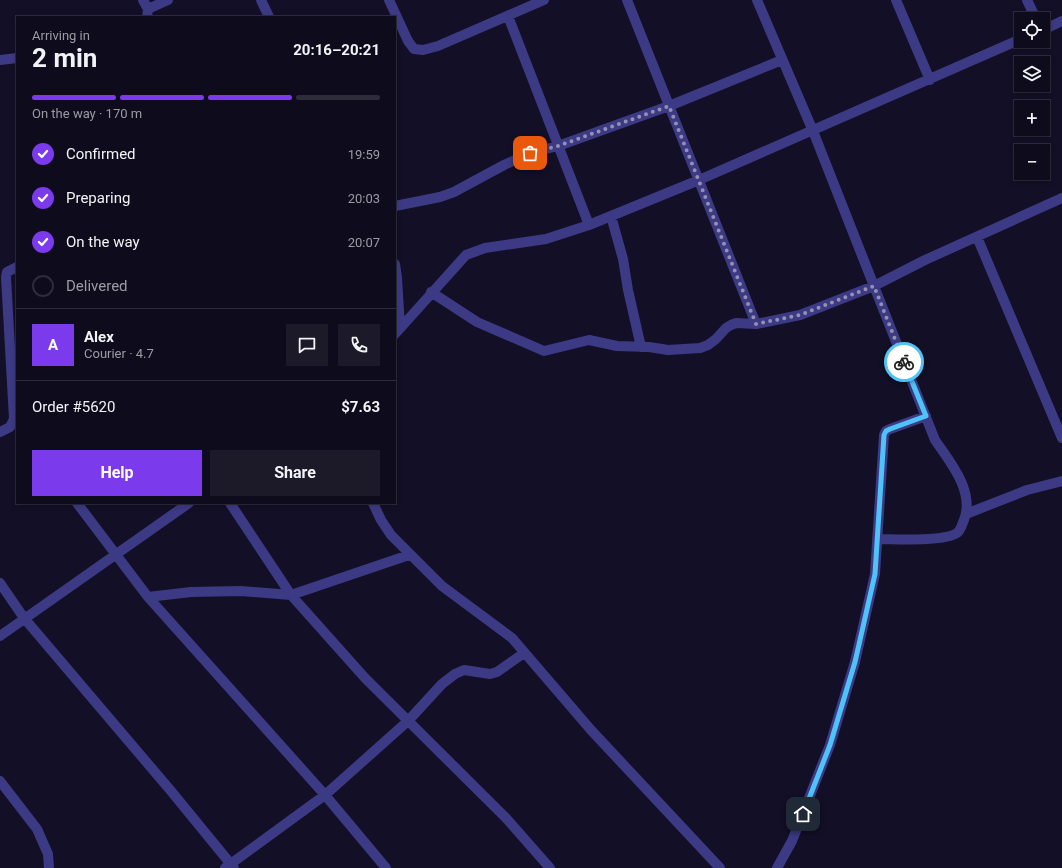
<!DOCTYPE html>
<html lang="en">
<head>
<meta charset="utf-8">
<style>
	:root { --surface:#0e0b1c; --page:#1c1929; --text:#f1f3f6; --muted:#9b9ba3; --line:#2e2b3b; --accent:#7c3aed }
	body { margin:0; font-family:Roboto,sans-serif; background:var(--page); color:var(--text); height:100vh; display:flex; flex-direction:column; font-size:15px; white-space:nowrap }
	* { box-sizing:border-box; margin:0 }
	p { font-size:13px; color:var(--muted) }
	.icon { flex:none; width:22px; height:22px; fill:none; stroke:currentColor; stroke-width:2; stroke-linecap:round; stroke-linejoin:round }
	.map { position:relative; flex:1; overflow:hidden }
	.drawer { position:absolute; left:16px; top:16px; width:380px; height:488px; display:flex; flex-direction:column; background:var(--surface); border-radius:0px; box-shadow:0 2px 6px #0003,0 0 0 1px var(--line) }
	.drawer>* { flex:none }
	.fabs { position:absolute; left:1014px; top:12px; display:grid; gap:8px }
	.fabs a { display:grid; place-items:center; width:36px; height:36px; border-radius:0px; background:var(--surface); box-shadow:0 2px 6px #0003,0 0 0 1px var(--line); font-size:20px }
	.pin { position:absolute; display:grid; place-items:center; width:34px; height:34px; color:#fff; margin:-17px; border-radius:8px; box-shadow:0 2px 6px #0006 }
	.courier { position:absolute; display:grid; place-items:center; width:40px; height:40px; margin:-20px; border:3px solid #4fc3f7; border-radius:50%; background:#fff; color:#222; box-shadow:0 1px 5px #0007 }
	.headline em { font-style:normal; font-weight:700 }
	.headline div { display:flex; flex-direction:column-reverse }
	.headline { display:flex; align-items:center; justify-content:space-between; height:68px; padding:0 16px }
	h1 { font-size:26px; font-weight:700; line-height:30px }
	.bar { display:grid; grid-template-columns:repeat(4,1fr); gap:6px 4px; align-content:center; height:48px; padding:0 16px }
	.bar i { height:5px; border-radius:3px; background:var(--line) }
	.bar .on { background:var(--accent) }
	.bar p { grid-column:span 4 }
	.line { display:flex; align-items:center; gap:10px; padding:0 16px; border-top:1px solid var(--line) }
	.line div { flex:1 }
	.round { display:grid; place-items:center; flex:none; width:42px; height:42px; border-radius:0px; background:var(--page) }
	ol { padding:0 16px; list-style:none }
	li { display:flex; align-items:center; gap:12px; height:44px }
	li p { margin-inline-start:auto }
	li .icon { padding:4px; border-radius:50%; background:var(--accent); color:#fff; stroke-width:4 }
	li:last-child { color:var(--muted) }
	li i { width:22px; height:22px; border:2px solid var(--line); border-radius:50% }
	.action { display:flex; gap:8px; margin-top:auto; padding:8px 16px }
	.action a { flex:1; height:46px; border-radius:0px; background:var(--accent); color:#fff; font-size:16px; font-weight:700; line-height:46px; text-align:center }
	.action a+a { background:var(--page); color:var(--text) }
	.map>svg:first-child { display:block }
	.lines { fill:none; stroke-linecap:round; stroke-linejoin:round }
	.minor { stroke:#3d3a85; stroke-width:10 }
	.done { stroke:#948fb3; stroke-width:4; stroke-dasharray:0 7.2 }
	.route { stroke:#4fc3f7; stroke-width:5 }
</style>
</head>
<body>
<div class="map">
<svg width="1062" height="868" viewBox="0 0 1062 868">
	<rect width="100%" height="100%" fill="#130f26"/>
	<g class="lines">
		<!-- minor -->
		<path class="minor" d="M143,0L148,9L147,17
			M261,0L269,17
			M389,0L408,41L414,49L423,50L438,46L544,0
			M627,0L756,324
			M757,0L813,131L874,286L925,260L1062,198
			M896,0L930,80
			M1027,0L1036,19
			M148,9L168,0
			M508,16L589,225
			M1043,30L1062,21
			M0,60L17,58
			M395,206L440,197L454,192L504,165L530,153L558,146L669,106L782,60
			M611,216L623,259L628,290L641,347
			M977,237L1062,438
			M395,264L397,278L400,328
			M431,292L477,322L544,351L589,340L617,346L649,347L668,350L700,348L708,345L716,339L726,328L731,325L736,323L756,324L800,315L874,286L935,440C950,462 975,491 964,520C962,524 961,530 957,533C944,542 895,539 878,539
			M395,334L466,255L485,248L546,239L589,225L699,180L1021,39
			M14,419L6,277L7,272L17,267
			M0,432L10,427L14,419L17,423
			M77,503L148,597L325,795L386,868
			M230,503L291,595L365,678L506,818L550,868
			M373,503L381,520L391,535L442,586L512,638L591,730L720,868
			M966,514L1027,490L1062,481
			M0,583L24,618L171,791L234,868
			M148,597L191,592L241,591L291,595L409,555
			M0,636L189,503
			M0,781L37,829L48,854L49,868
			M225,868L325,795L408,721L442,684L455,674L464,670L490,674L497,672L524,653
			M777,868L792,841L830,745L855,662L875,574L884,435L886,431L890,429L926,416"/>
	</g>
	<g class="lines">
		<!-- done -->
		<path class="done" d="M530,153L558,146L669,106L756,324L800,315L874,286L904,362"/>
		<!-- route -->
		<path class="route" d="M803,814L830,745L855,662L875,574L884,435L886,431L890,429L926,416L904,362"/>
	</g>
</svg>
<div class="fabs">
<a><svg class="icon" aria-label="locate" viewBox="0 0 24 24"><circle cx="12" cy="12" r="6"/><path d="M12 2v4M12 18v4M2 12h4M18 12h4"/></svg></a>
<a><svg class="icon" aria-label="layers" viewBox="0 0 24 24"><path d="M12 4l9 5-9 5-9-5zM3 14l9 5 9-5"/></svg></a>
<a>+</a>
<a>−</a>
</div>
<div class="pin" style="left:530px;top:153px;background:#ea580c"><svg class="icon" aria-label="bag" viewBox="0 0 24 24"><path d="M5 8h14l-1 12H6zM9 8a3 3 0 0 1 6 0"/></svg></div>
<div class="pin" style="left:803px;top:814px;background:#1f2937"><svg class="icon" aria-label="home" viewBox="0 0 24 24"><path d="M3 11l9-7 9 7M6 9v11h12V9"/></svg></div>
<div class="courier" style="left:904px;top:362px"><svg class="icon" aria-label="bike" viewBox="0 0 24 24"><circle cx="6" cy="16" r="4"/><circle cx="18" cy="16" r="4"/><path d="M6 16l4-8h5l3 8M10 8l3 8H6M13 5h3"/></svg></div>
<section class="drawer">
<div class="headline"><div><h1>2 min</h1><p>Arriving in</p></div><em>20:16–20:21</em></div>
<div class="bar"><i class="on"></i><i class="on"></i><i class="on"></i><i></i><p>On the way · 170 m</p></div>
<ol>
<li><svg class="icon" aria-label="check" viewBox="0 0 24 24"><path d="M5 12l5 5 9-10"/></svg>Confirmed<p>19:59</p></li>
<li><svg class="icon" aria-label="check" viewBox="0 0 24 24"><path d="M5 12l5 5 9-10"/></svg>Preparing<p>20:03</p></li>
<li><svg class="icon" aria-label="check" viewBox="0 0 24 24"><path d="M5 12l5 5 9-10"/></svg>On the way<p>20:07</p></li>
<li><i></i>Delivered</li>
</ol>
<div class="line" style="height:72px"><b class="round" style="background:var(--accent);color:#fff">A</b><div><b>Alex</b><p>Courier · 4.7</p></div><a class="round"><svg class="icon" aria-label="chat" viewBox="0 0 24 24"><path d="M4 5h16v11H9l-5 4z"/></svg></a><a class="round"><svg class="icon" aria-label="phone" viewBox="0 0 24 24"><path d="M5 4h4l2 5-3 2q2 4 5 5l2-3 5 2v4C11 20 4 13 5 4z"/></svg></a></div>
<div class="line" style="height:52px"><div>Order #5620</div><b>$7.63</b></div>
<div class="action"><a>Help</a><a>Share</a></div>
</section>
</div>
</body>
</html>
